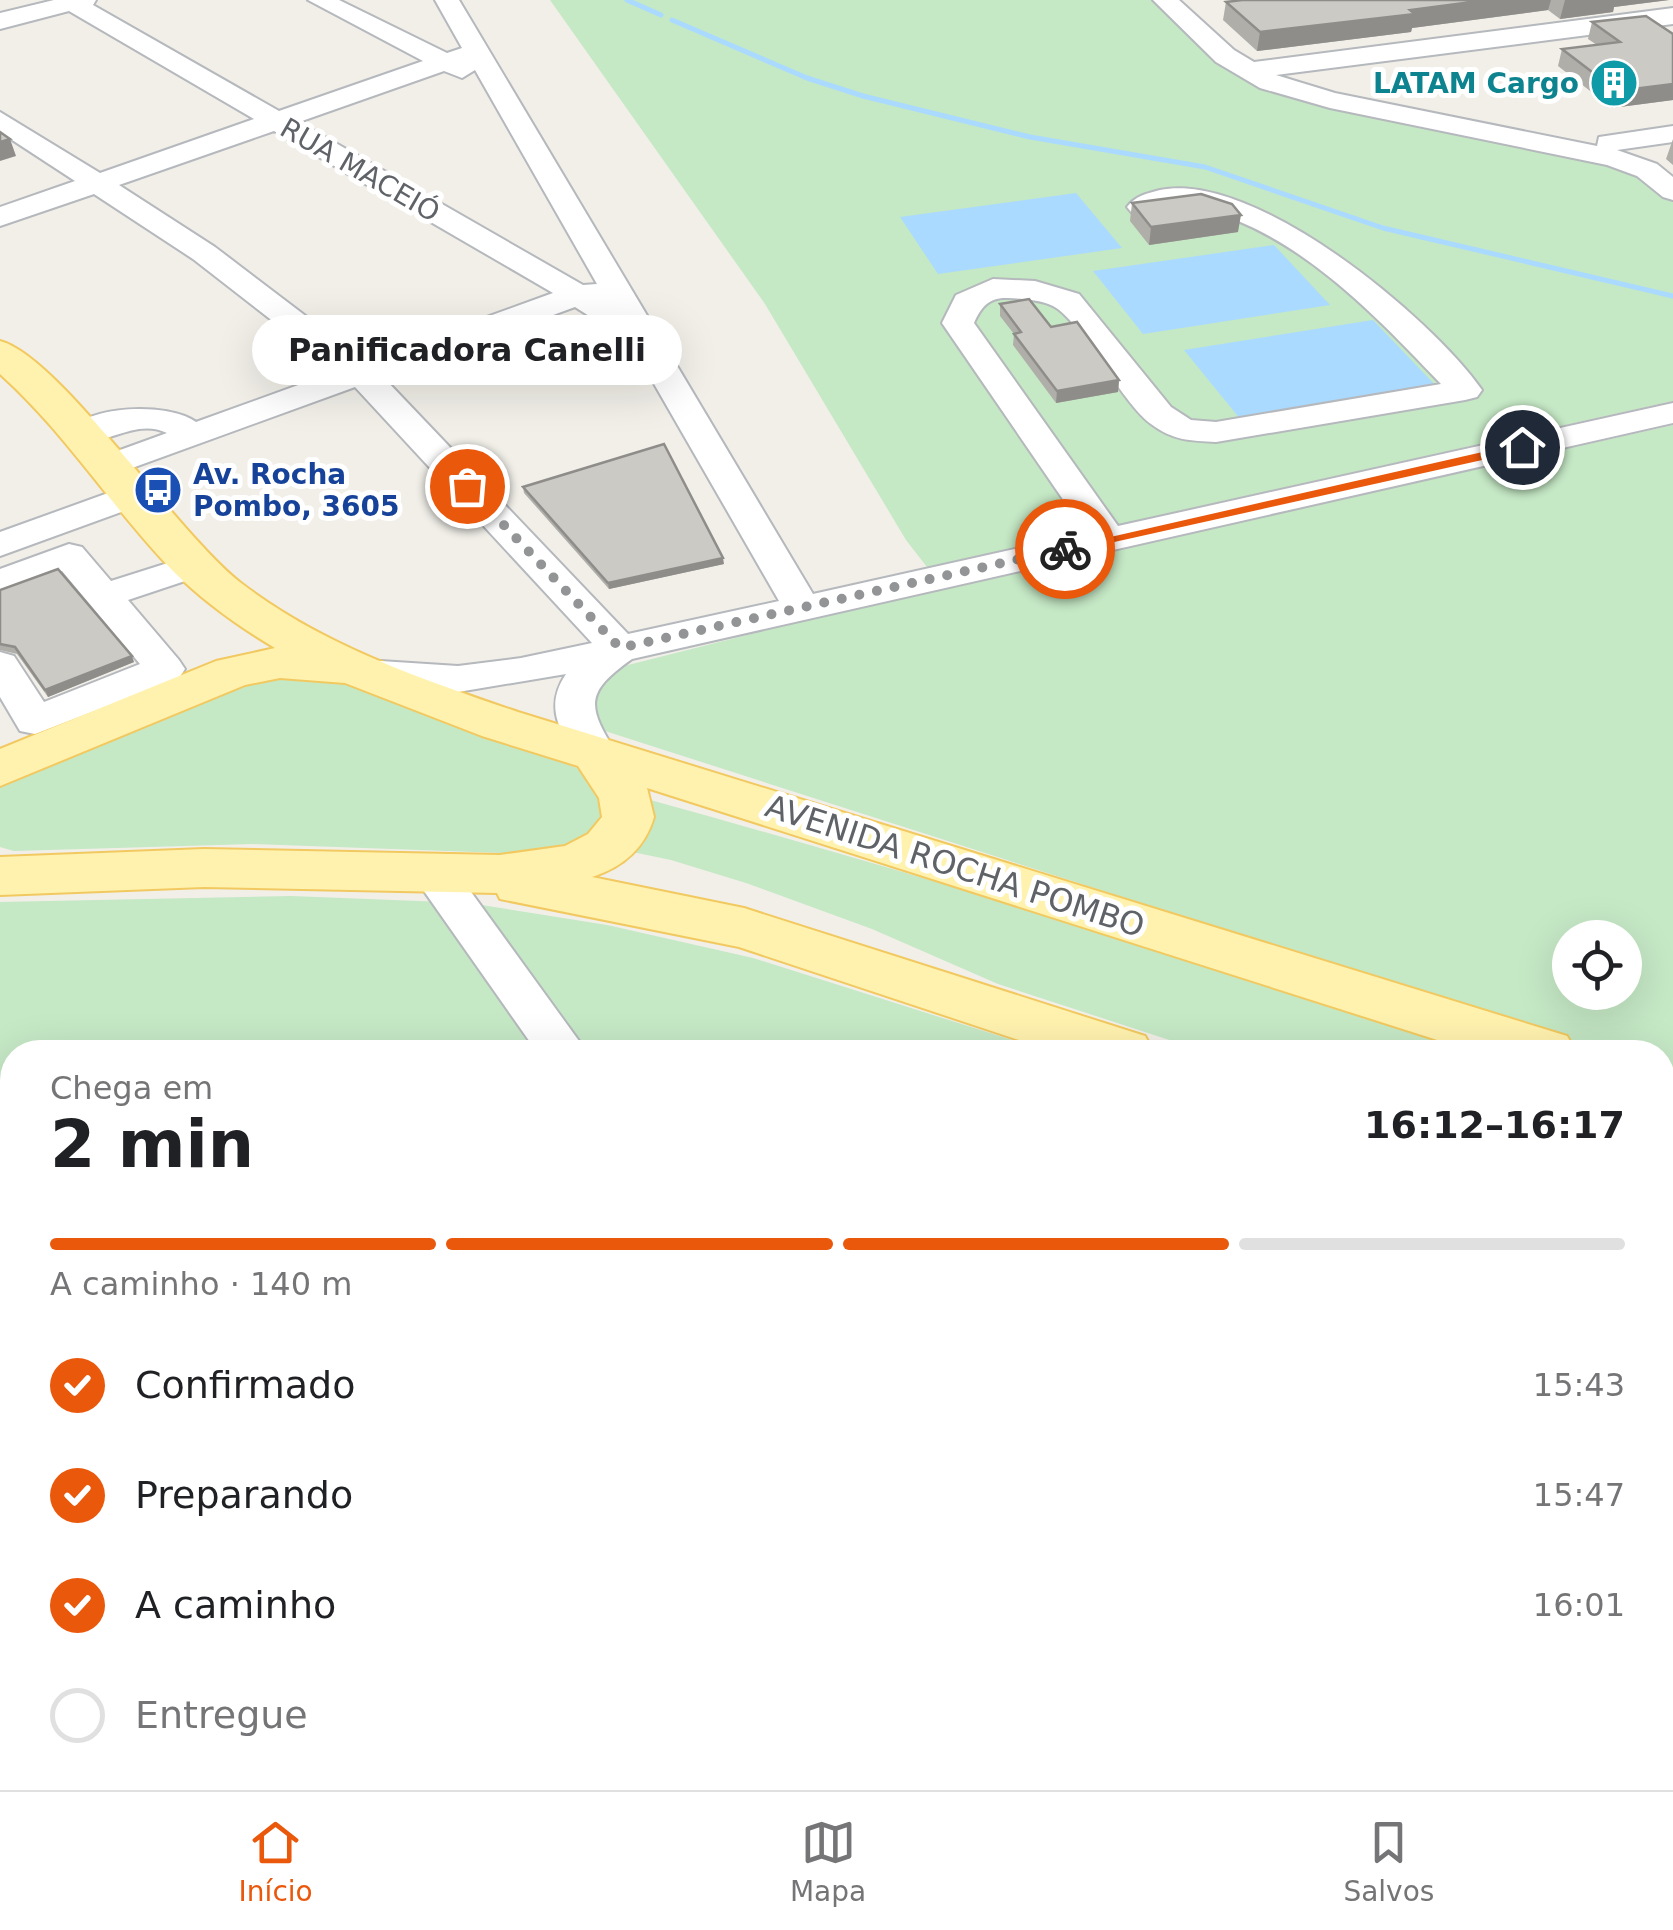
<!DOCTYPE html>
<html lang="pt">
<head>
<meta charset="utf-8">
<style>
	:root { --surface:#fff; --page:#f6f6f6; --text:#202124; --muted:#757577; --line:#e0e0e0; --accent:#ea580c }
	body { margin:0; font-family:"DejaVu Sans",sans-serif; background:var(--page); color:var(--text); height:100vh; display:flex; flex-direction:column; font-size:38px; white-space:nowrap }
	* { box-sizing:border-box; margin:0 }
	p { font-size:32px; color:var(--muted) }
	.icon { flex:none; width:55px; height:55px; fill:none; stroke:currentColor; stroke-width:2; stroke-linecap:round; stroke-linejoin:round }
	.map { position:relative; flex:1; overflow:hidden }
	.panel { position:absolute; left:0px; top:1040px; width:1675px; height:750px; display:flex; flex-direction:column; background:var(--surface); border-radius:40px 40px 0 0; box-shadow:0 10px 40px #0002 }
	.panel>* { flex:none }
	.tools { position:absolute; left:1552px; top:920px; display:grid; gap:20px }
	.tools a { display:grid; place-items:center; width:90px; height:90px; border-radius:50%; background:var(--surface); box-shadow:0 10px 40px #0002; font-size:50px }
	.pin { position:absolute; display:grid; place-items:center; width:85px; height:85px; color:#fff; margin:-42px; border:5px solid #fff; border-radius:50%; box-shadow:0 2px 10px #0007 }
	.courier { position:absolute; display:grid; place-items:center; width:100px; height:100px; margin:-50px; border:8px solid #ea580c; border-radius:50%; background:#fff; color:#222; box-shadow:0 2px 12px #0007 }
	.bubble { position:absolute; height:70px; border-radius:35px; background:var(--surface); box-shadow:0 10px 40px #0002; font-size:32px; font-weight:600; line-height:70px; text-align:center }
	.head em { font-style:normal; font-weight:600 }
	.head div { display:flex; flex-direction:column-reverse }
	.head { display:flex; align-items:center; justify-content:space-between; height:170px; padding:0 50px }
	h1 { font-size:65px; font-weight:600; line-height:75px }
	.bar { display:grid; grid-template-columns:repeat(4,1fr); gap:15px 10px; align-content:center; height:120px; padding:0 50px }
	.bar i { height:12px; border-radius:8px; background:var(--line) }
	.bar .active { background:var(--accent) }
	.bar p { grid-column:span 4 }
	ol { padding:0 50px; list-style:none }
	li { display:flex; align-items:center; gap:30px; height:110px }
	li p { margin-inline-start:auto }
	li .icon { padding:10px; border-radius:50%; background:var(--accent); color:#fff; stroke-width:4 }
	li:last-child { color:var(--muted) }
	li i { width:55px; height:55px; border:5px solid var(--line); border-radius:50% }
	.tab-bar { display:flex; justify-content:space-around; align-items:center; height:140px; border-top:2px solid var(--line); background:var(--surface); font-size:28px; color:var(--muted) }
	.tab-bar a { display:grid; justify-items:center; gap:5px }
	.tab-bar .active { color:var(--accent) }
	.map>svg:first-child { display:block }
	.green { fill:#c5e8c5; fill-rule:evenodd }
	.water { fill:#aadaff }
	.lines { fill:none; stroke-linecap:round; stroke-linejoin:round }
	.stream { stroke:#aadaff; stroke-width:5 }
	.minor-casing { stroke:#b5b8bc; stroke-width:4 }
	.major-casing { stroke:#f2c960; stroke-width:4 }
	.minor { fill:#fff; fill-rule:evenodd }
	.major { fill:#fff2af; fill-rule:evenodd }
	.wall { fill:#afaea9 }
	.shaded-wall { fill:#8f8d8a }
	.building { fill:#cccac5; stroke:#8f8d8a; stroke-width:2.5 }
	.route { fill:#ea580c }
	.done { stroke:#929495; stroke-width:10; stroke-dasharray:0 18 }
	.labels { text-anchor:middle; dominant-baseline:central; stroke-width:10; stroke-linejoin:round; paint-order:stroke }
	.far-culture-label { font-size:28px; font-weight:bold; fill:#0d838f; stroke:#fff; text-anchor:end }
	.far-street-label { font-size:28px; fill:#5f6368; stroke:#fff }
	.far-transit-label { font-size:28px; font-weight:bold; fill:#164399; stroke:#fff; text-anchor:start }
	.street-label { font-size:32px; fill:#5f6368; stroke:#fff }
</style>
</head>
<body>
<div class="map">
<svg width="1673" height="1790" viewBox="0 0 1673 1790">
	<rect width="100%" height="100%" fill="#f1efe8"/>
	<!-- green -->
	<path class="green" d="M550,0H1156L1240,75L1627,167L1673,200V401L927,567L906,540L765,304Z
		M1673,425V1075L1663,1071L1662,1052H1605L605,731L589,715L590,690L620,667L882,601ZM1570,938H1625V992H1570Z
		M242,673L340,679L590,773L611,820L557,855L252,844L14,851L0,847V786Z
		M643,798C926,876 1207,963 1487,1052H1206L998,984L872,929L746,883L671,860L618,849Z
		M291,896L469,903L607,925L753,958L1050,1052H12V1778H1662L1663,1262L1673,1265V1790H0V902Z"/>
	<!-- water -->
	<path class="water" d="M1076,193L1122,248L938,274L900,217Z
		M1274,245L1330,305L1143,334L1093,271Z
		M1373,320L1437,387L1241,420L1184,350Z"/>
	<g class="lines">
		<!-- stream -->
		<path class="stream" d="M627,0L661,15
			M672,20L807,78L863,96L1030,137L1205,167L1383,228L1673,296"/>
		<!-- minor casing -->
		<g class="minor-casing">
			<path id="minor" d="M54,0H96L93,5L279,111L423,61L308,0H339L447,53L462,48L435,0H459L813,594L1086,533L942,323L956,295L993,279L1035,281L1079,294L1171,407L1191,420L1216,422L1441,384C1374,314 1297,232 1199,208C1172,201 1154,219 1132,213L1127,207C1135,196 1148,193 1160,190C1254,170 1431,317 1482,390L1477,397L1465,400L1216,442C1190,441 1172,440 1151,424C1121,402 1080,319 1053,306C1038,299 1023,299 1008,298C989,297 981,307 974,323L1118,526L1673,403V423L632,659C584,693 587,706 617,754L611,764L596,768L581,764C561,733 543,708 566,674L458,692L365,686L351,682L345,673L351,664L365,660L458,666L521,658L592,643L355,387L110,476L98,472L92,465L98,458L167,433C134,417 105,449 72,440L67,433C86,405 168,402 196,422L337,371L193,259L94,194L0,226V207L75,181L0,132V112L100,173L254,119L69,11L0,29V13ZM475,70L597,284L583,285L299,122L444,71L462,78ZM274,131L553,293L365,361L215,247L119,185ZM575,307L630,342L779,601L628,634L383,377Z
				M1153,0H1179L1234,50L1254,62L1673,8V24L1276,75L1335,93L1597,146L1599,137L1673,126V142L1617,150L1657,164L1673,177V200L1663,197L1637,176L1607,165L1330,108L1260,88L1216,62Z
				M133,484L146,487L151,495L146,503L0,556V532Z
				M69,544L82,547L111,581L193,555L206,558L212,566L206,574L128,600L179,660L185,669L179,678L35,734L20,731L0,697V652L14,656L44,702L140,664L62,571L0,593V569Z
				M434,858L450,863L587,1052H537L412,874L418,863Z"/>
		</g>
		<!-- major casing -->
		<g class="major-casing">
			<path id="major" d="M0,341C59,356 178,535 241,583C323,646 422,679 518,712L1567,1036L1576,1052H1475L647,788L654,817C645,848 623,867 592,877L744,908L1145,1036L1154,1052H1055L739,947L500,899L497,893L204,887L0,895V857L204,849L500,855L565,846L588,834L602,817L599,798L578,766L482,736L345,683L280,678L245,685L0,786V749L216,661L275,648C238,626 203,601 172,570C111,507 65,432 0,374Z
				M1662,1065L1673,1069V1117L1662,1113Z
				M1662,1207L1673,1210V1264L1662,1261Z"/>
		</g>
		<!-- minor -->
		<use href="#minor" class="minor"/>
		<!-- major -->
		<use href="#major" class="major"/>
	</g>
	<!-- wall -->
	<path class="wall" d="M1242,0H1669L1614,7L1613,12L1560,19L1548,10L1412,28L1411,32L1257,51L1223,20L1226,2Z
		M1592,22L1673,34V100L1612,108L1558,66L1562,49L1597,45L1588,39Z
		M1673,139V165L1666,159Z
		M1132,203L1238,232L1149,245L1130,221Z
		M1000,304L1051,327L1119,380L1118,392L1056,403L1013,345L1014,334L1000,316Z
		M523,487L724,564L609,589L524,493Z
		M0,590L134,662L48,697L17,654L0,650Z"/>
	<!-- shaded-wall -->
	<path class="shaded-wall" d="M1487,0H1551L1548,10L1412,28L1411,32L1257,51L1260,32Z
		M1565,0H1669L1614,7L1613,12L1560,19Z
		M1673,84V100L1612,108L1617,91Z
		M10,139L16,156L0,161V142Z
		M1241,215L1238,232L1149,245L1151,227Z
		M1119,380L1118,392L1056,403L1057,391Z
		M723,558L724,564L609,589L608,583Z
		M132,656L134,662L48,697L45,690Z"/>
	<!-- building -->
	<path class="building" d="M1242,0H1487L1410,10L1415,14L1260,32L1226,2Z
		M1646,16L1673,34V84L1617,91L1562,49L1620,42L1592,22Z
		M0,132L10,139L0,142Z
		M1201,194L1232,204L1241,215L1151,227L1132,203Z
		M1029,299L1051,327L1077,322L1119,380L1057,391L1014,334L1021,332L1000,304Z
		M664,444L723,558L608,583L523,487Z
		M58,569L132,656L45,690L15,647L0,644V590Z"/>
	<!-- route -->
	<path class="route" d="M1522,443L1529,447L1527,450L1065,553L1058,549Z"/>
	<g class="lines">
		<!-- done -->
		<path class="done" d="M467,486L620,648L1065,549"/>
	</g>
	<!-- icons -->
	<defs>
		<g id="building-disc" transform="scale(2.5)"><circle r="9.5" fill="#0f9aa8" stroke="#fff"/><path d="M-4-6H4V6H1V3H-1V6H-4ZM-2.5-4.3h1.7v1.8h-1.7ZM.8-4.3h1.7v1.8H.8ZM-2.5-1h1.7V.8h-1.7ZM.8-1h1.7V.8H.8Z" fill="#fff"/></g>
		<g id="bus-disc" transform="scale(2.5)"><circle r="9.5" fill="#1a4fb4" stroke="#fff"/><path d="M-5-6H5V4H4V6H2V4H-2V6H-4V4H-5ZM-3.5-4V0h7V-4ZM-3.5 1.2v1.5H-2V1.2ZM2 1.2v1.5H3.5V1.2Z" fill="#fff"/></g>
	</defs>
	<g fill-rule="evenodd">
		<use href="#building-disc" x="1614" y="83"/>
		<use href="#bus-disc" x="158" y="490"/>
	</g>
	<g class="labels">
		<!-- far-culture labels -->
		<g class="far-culture-label">
			<text x="1579" y="83">LATAM Cargo</text>
		</g>
		<!-- far-street labels -->
		<g class="far-street-label">
			<text transform="translate(360 170) rotate(30)">RUA MACEIÓ</text>
		</g>
		<!-- far-transit labels -->
		<g class="far-transit-label">
			<text x="193" y="474">Av. Rocha<tspan x="193" dy="32">Pombo, 3605</tspan></text>
		</g>
		<!-- street labels -->
		<g class="street-label">
			<text transform="translate(955 866) rotate(18)">AVENIDA ROCHA POMBO</text>
		</g>
	</g>
</svg>
<div class="tools">
<a><svg class="icon" aria-label="locate" viewBox="0 0 24 24"><circle cx="12" cy="12" r="6"/><path d="M12 2v4M12 18v4M2 12h4M18 12h4"/></svg></a>
</div>
<div class="pin" style="left:467px;top:486px;background:#ea580c"><svg class="icon" aria-label="bag" viewBox="0 0 24 24"><path d="M5 8h14l-1 12H6zM9 8a3 3 0 0 1 6 0"/></svg></div>
<div class="pin" style="left:1522px;top:447px;background:#1f2937"><svg class="icon" aria-label="home" viewBox="0 0 24 24"><path d="M3 11l9-7 9 7M6 9v11h12V9"/></svg></div>
<div class="courier" style="left:1065px;top:549px"><svg class="icon" aria-label="bike" viewBox="0 0 24 24"><circle cx="6" cy="16" r="4"/><circle cx="18" cy="16" r="4"/><path d="M6 16l4-8h5l3 8M10 8l3 8H6M13 5h3"/></svg></div>
<div class="bubble" style="left:252px;top:315px;width:430px">Panificadora Canelli</div>
<section class="panel">
<div class="head"><div><h1>2 min</h1><p>Chega em</p></div><em>16:12–16:17</em></div>
<div class="bar"><i class="active"></i><i class="active"></i><i class="active"></i><i></i><p>A caminho · 140 m</p></div>
<ol>
<li><svg class="icon" aria-label="check" viewBox="0 0 24 24"><path d="M5 12l5 5 9-10"/></svg>Confirmado<p>15:43</p></li>
<li><svg class="icon" aria-label="check" viewBox="0 0 24 24"><path d="M5 12l5 5 9-10"/></svg>Preparando<p>15:47</p></li>
<li><svg class="icon" aria-label="check" viewBox="0 0 24 24"><path d="M5 12l5 5 9-10"/></svg>A caminho<p>16:01</p></li>
<li><i></i>Entregue</li>
</ol>
</section>
</div>
<nav class="tab-bar">
<a class="active"><svg class="icon" aria-label="home" viewBox="0 0 24 24"><path d="M3 11l9-7 9 7M6 9v11h12V9"/></svg>Início</a>
<a><svg class="icon" aria-label="map" viewBox="0 0 24 24"><path d="M3 6l6-2 6 2 6-2v14l-6 2-6-2-6 2zM9 4v14M15 6v14"/></svg>Mapa</a>
<a><svg class="icon" aria-label="saved" viewBox="0 0 24 24"><path d="M7 4h10v16l-5-4-5 4z"/></svg>Salvos</a>
</nav>
</body>
</html>
